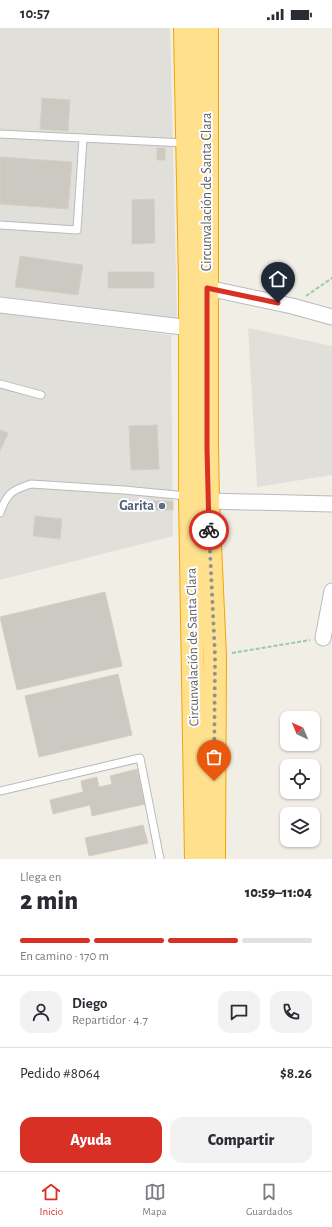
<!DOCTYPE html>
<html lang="es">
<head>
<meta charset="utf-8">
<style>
	:root { --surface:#fff; --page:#f2f2f3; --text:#2b2b33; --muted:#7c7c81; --line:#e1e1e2; --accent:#d93025 }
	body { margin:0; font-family:"Alegreya Sans",sans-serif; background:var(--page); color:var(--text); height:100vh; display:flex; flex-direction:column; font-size:15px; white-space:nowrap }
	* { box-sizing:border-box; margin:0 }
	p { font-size:13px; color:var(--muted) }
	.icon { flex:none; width:22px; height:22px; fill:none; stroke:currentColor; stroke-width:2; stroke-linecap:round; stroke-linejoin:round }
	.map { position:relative; height:831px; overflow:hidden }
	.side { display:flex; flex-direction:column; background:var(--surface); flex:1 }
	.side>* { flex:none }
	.needle { width:26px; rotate:316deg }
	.buttons { position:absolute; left:280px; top:683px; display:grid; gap:8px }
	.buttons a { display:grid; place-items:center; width:40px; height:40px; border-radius:8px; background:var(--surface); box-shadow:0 1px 3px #0004; font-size:20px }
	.pin { position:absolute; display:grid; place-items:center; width:34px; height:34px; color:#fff; margin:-41px -17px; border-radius:50% 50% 50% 0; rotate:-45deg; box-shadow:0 0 4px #0007 }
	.pin .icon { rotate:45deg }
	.courier { position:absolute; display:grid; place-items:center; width:40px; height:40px; margin:-20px; border:3px solid #d93025; border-radius:50%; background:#fff; color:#222; box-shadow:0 1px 5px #0007 }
	.overview em { font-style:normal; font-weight:800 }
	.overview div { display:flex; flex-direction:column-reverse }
	.overview { display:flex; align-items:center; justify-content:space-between; height:68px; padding:0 20px }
	h1 { font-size:26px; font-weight:800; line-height:30px }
	.bar { display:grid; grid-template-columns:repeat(4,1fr); gap:6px 4px; align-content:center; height:48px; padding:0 20px }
	.bar i { height:5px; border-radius:3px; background:var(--line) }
	.bar .on { background:var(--accent) }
	.bar p { grid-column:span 4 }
	.line { display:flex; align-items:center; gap:10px; padding:0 20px; border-top:1px solid var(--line) }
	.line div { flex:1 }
	.round { display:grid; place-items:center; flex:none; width:42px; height:42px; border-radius:12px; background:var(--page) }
	.cta { display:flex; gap:8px; margin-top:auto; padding:8px 20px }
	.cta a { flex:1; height:46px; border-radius:12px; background:var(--accent); color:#fff; font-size:16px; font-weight:800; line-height:46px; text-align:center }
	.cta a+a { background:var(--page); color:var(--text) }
	.status { display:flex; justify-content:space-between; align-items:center; height:28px; padding:0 20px; background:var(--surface); direction:ltr }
	.status svg { height:11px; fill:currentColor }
	.tabs { display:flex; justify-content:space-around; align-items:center; height:56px; border-top:1px solid var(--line); background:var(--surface); font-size:11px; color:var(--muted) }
	.tabs a { display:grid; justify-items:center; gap:2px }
	.tabs .on { color:var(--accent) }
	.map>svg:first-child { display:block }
	.industrial { fill:#e1dfd9 }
	.building { fill:#ccc8c2; stroke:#d6cfc2 }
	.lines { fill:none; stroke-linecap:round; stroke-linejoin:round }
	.lane-casing { stroke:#b7bbc0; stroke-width:9 }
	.street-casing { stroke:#b7bbc0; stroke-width:17 }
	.highway-casing { stroke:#f5a400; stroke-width:24 }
	.path { stroke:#97cca6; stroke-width:2; stroke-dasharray:4 2; stroke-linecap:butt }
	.lane { stroke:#fff; stroke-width:7 }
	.street { stroke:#fff; stroke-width:15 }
	.highway { stroke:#ffe08d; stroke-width:22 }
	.done { stroke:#909293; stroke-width:4; stroke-dasharray:0 7.2 }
	.route { stroke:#d93025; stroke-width:5 }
	.service-dot { fill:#5c6f8a; stroke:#fff; stroke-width:1.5 }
	.labels { text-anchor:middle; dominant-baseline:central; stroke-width:4; stroke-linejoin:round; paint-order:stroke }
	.street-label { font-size:14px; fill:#5d6167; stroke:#fff }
	.service-label { font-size:14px; font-weight:bold; fill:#4e5e75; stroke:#fff; text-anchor:end }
</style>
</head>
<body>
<div class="status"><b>10:57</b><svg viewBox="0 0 49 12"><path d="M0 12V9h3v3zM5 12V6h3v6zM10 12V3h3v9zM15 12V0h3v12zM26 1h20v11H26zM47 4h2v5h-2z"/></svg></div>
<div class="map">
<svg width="332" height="831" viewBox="0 0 332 831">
	<rect width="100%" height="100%" fill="#f0eee5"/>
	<!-- industrial -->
	<path class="industrial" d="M0,0H170L177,290L0,268Z
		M0,285L171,307L173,508L0,552Z
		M248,300L332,318V447L257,459Z"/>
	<!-- building -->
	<path class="building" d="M42,70L70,72L68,103L40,101Z
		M157,120H165V132H157Z
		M0,129L72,134L68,181L0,176Z
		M154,171L155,215L132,216V172Z
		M20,228L83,237L78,267L15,259Z
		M108,244H154V260H108Z
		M157,397L159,441L131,442L129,398Z
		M0,402L8,405L0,423Z
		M151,473H173V482H151Z
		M35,488L62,491L60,511L33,508Z
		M105,564L122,638L17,662L0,589Z
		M118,646L132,707L39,729L25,668Z
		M137,741L145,776L92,788L90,777L53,786L50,772L83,764L81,753L97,749L99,759L112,756L110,748Z
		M143,797L148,815L89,828L85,810Z"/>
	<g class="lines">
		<!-- lane casing -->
		<g class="lane-casing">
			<path id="lane" d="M0,106L185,115
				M0,197L77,202L83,110
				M0,356L41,367
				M0,485C7,465 12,462 31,456L124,462L187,468
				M0,763L140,730L160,831"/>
		</g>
		<!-- street casing -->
		<g class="street-casing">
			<path id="street" d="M198,258L292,278L332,289
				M0,277L199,301
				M208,473L332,476
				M323,610L332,563"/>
		</g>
		<!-- highway casing -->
		<g class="highway-casing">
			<path id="highway" d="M185,0L190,256V469L196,831
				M207,0V420L208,473L215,628L214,831"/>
		</g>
		<!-- path -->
		<path class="path" d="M306,268L332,250
			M232,625L310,612"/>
		<!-- lane -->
		<use href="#lane" class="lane"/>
		<!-- street -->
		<use href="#street" class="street"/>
		<!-- highway -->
		<use href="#highway" class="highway"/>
	</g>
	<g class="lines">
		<!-- done -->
		<path class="done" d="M209,502L215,628L214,753"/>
		<!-- route -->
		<path class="route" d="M209,502L207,420V260L278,275"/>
	</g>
	<!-- markers -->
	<circle class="service-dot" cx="162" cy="478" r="4"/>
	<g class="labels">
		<!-- street labels -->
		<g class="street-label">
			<text transform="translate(207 164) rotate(-90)">Circunvalación de Santa Clara</text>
			<text transform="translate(193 619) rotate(-91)">Circunvalación de Santa Clara</text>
		</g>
		<!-- service labels -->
		<g class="service-label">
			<text x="154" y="478">Garita</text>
		</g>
	</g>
</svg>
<div class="buttons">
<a><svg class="needle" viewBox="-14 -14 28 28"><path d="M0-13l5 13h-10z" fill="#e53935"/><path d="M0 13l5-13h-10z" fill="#7c7c81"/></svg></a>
<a><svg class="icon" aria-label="locate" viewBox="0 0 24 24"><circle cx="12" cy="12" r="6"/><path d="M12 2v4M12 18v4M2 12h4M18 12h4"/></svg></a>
<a><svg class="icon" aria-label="layers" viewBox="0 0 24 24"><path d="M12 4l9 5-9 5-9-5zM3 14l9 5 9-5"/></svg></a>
</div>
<div class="pin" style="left:214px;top:753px;background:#ea580c"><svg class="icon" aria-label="bag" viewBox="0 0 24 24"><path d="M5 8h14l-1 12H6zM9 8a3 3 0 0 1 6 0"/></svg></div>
<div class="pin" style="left:278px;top:275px;background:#1f2937"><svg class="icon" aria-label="home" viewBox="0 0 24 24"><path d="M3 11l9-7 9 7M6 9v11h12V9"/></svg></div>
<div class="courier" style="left:209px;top:502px"><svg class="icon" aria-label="bike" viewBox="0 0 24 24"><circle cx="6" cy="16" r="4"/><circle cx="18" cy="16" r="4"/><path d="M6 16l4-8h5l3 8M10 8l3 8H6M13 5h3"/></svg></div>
</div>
<section class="side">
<div class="overview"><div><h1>2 min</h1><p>Llega en</p></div><em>10:59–11:04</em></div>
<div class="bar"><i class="on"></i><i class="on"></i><i class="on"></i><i></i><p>En camino · 170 m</p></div>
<div class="line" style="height:72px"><a class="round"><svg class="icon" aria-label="person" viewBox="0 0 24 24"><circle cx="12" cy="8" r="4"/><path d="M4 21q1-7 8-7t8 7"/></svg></a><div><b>Diego</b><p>Repartidor · 4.7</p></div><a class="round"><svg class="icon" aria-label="chat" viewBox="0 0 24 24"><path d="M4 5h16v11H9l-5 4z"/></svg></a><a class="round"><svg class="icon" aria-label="phone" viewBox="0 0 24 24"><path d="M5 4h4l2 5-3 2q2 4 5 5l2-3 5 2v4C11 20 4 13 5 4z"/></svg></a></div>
<div class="line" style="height:52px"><div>Pedido #8064</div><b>$8.26</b></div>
<div class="cta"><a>Ayuda</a><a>Compartir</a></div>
</section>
<nav class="tabs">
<a class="on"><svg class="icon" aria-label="home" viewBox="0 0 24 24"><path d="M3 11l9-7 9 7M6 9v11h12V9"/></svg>Inicio</a>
<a><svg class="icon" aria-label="map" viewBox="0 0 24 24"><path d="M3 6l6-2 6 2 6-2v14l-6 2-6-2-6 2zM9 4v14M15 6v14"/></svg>Mapa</a>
<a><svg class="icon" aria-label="saved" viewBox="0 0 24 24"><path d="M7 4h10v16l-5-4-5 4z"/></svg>Guardados</a>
</nav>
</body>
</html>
